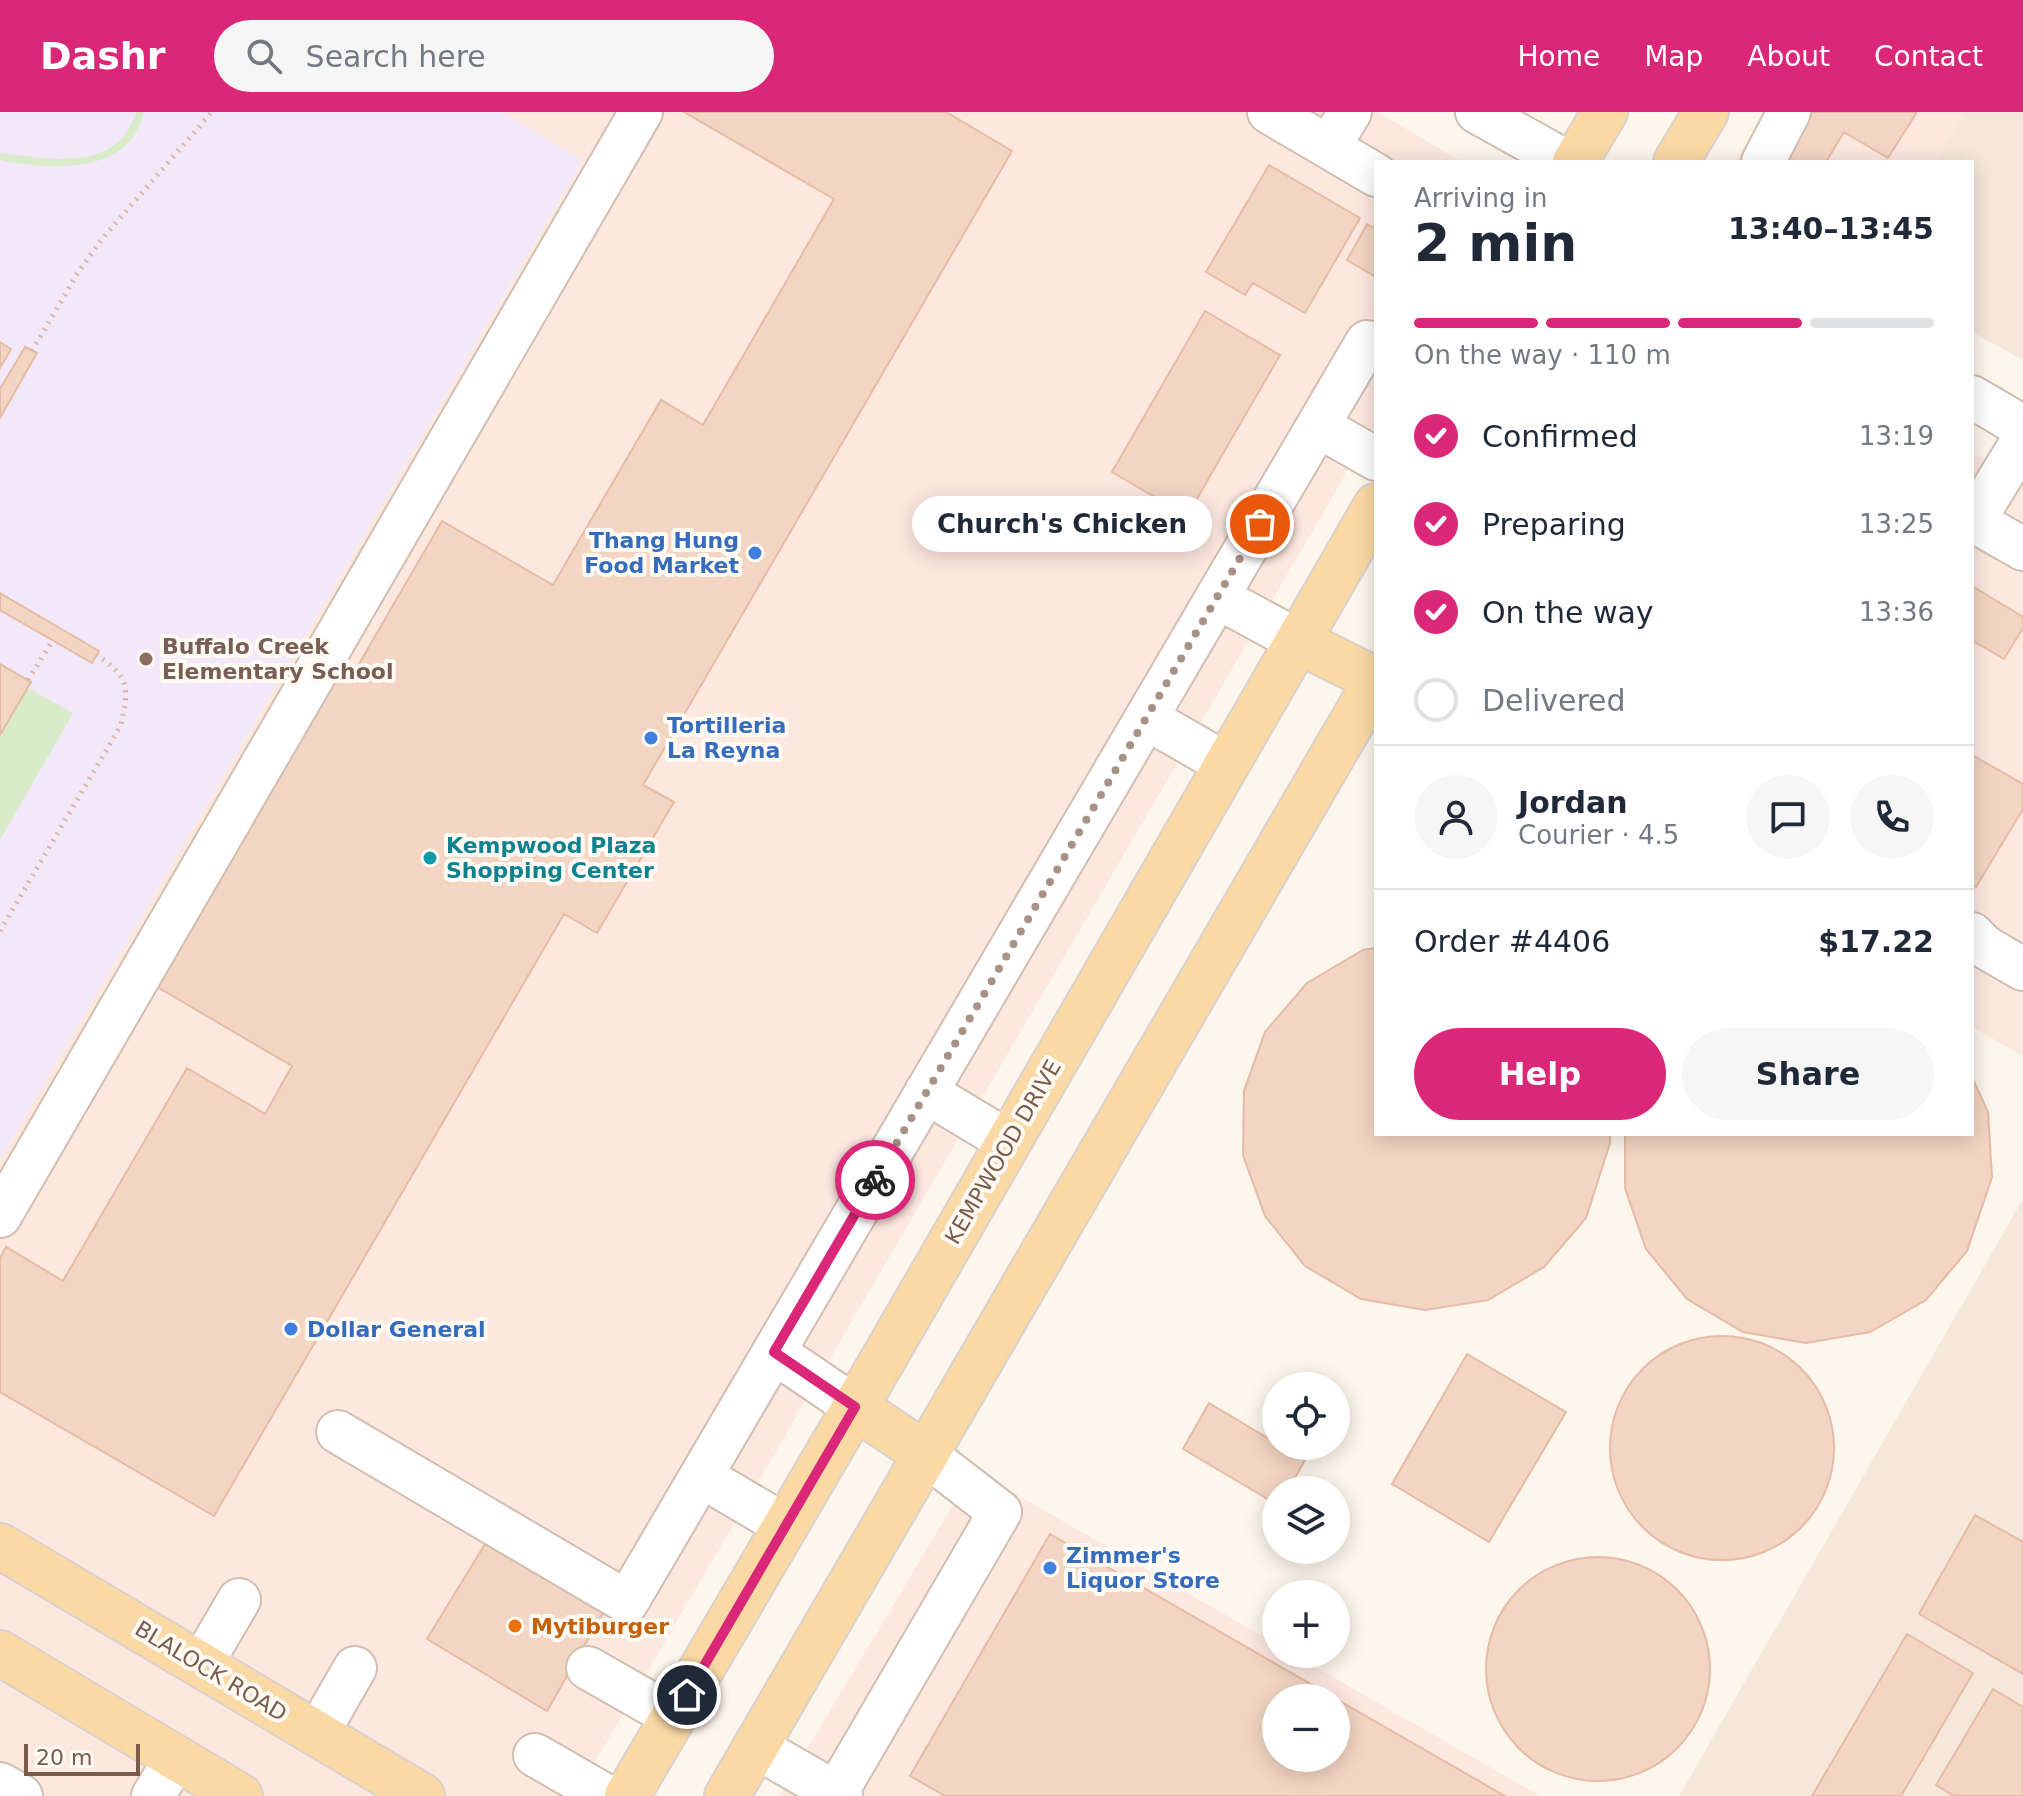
<!DOCTYPE html>
<html lang="en">
<head>
<meta charset="utf-8">
<style>
	:root { --surface:#fff; --page:#f6f6f7; --text:#1f2937; --muted:#747a83; --line:#e0e1e3; --accent:#db2777 }
	body { margin:0; font-family:"DejaVu Sans",sans-serif; background:var(--page); color:var(--text); height:100vh; display:flex; flex-direction:column; font-size:30px; white-space:nowrap }
	* { box-sizing:border-box; margin:0 }
	p { font-size:26px; color:var(--muted) }
	.icon { flex:none; width:44px; height:44px; fill:none; stroke:currentColor; stroke-width:2; stroke-linecap:round; stroke-linejoin:round }
	.map { position:relative; flex:1; overflow:hidden }
	.panel { position:absolute; left:1374px; top:48px; width:600px; height:976px; display:flex; flex-direction:column; background:var(--surface); border-radius:0px; box-shadow:0 4px 20px #0003 }
	.panel>* { flex:none }
	.tools { position:absolute; left:1262px; top:1260px; display:grid; gap:16px }
	.tools a { display:grid; place-items:center; width:88px; height:88px; border-radius:50%; background:var(--surface); box-shadow:0 4px 20px #0003; font-size:40px }
	.scale { position:absolute; left:24px; bottom:20px; width:116px; box-sizing:border-box; padding-left:8px; border:4px solid #7a5c4d; border-top:0; font-size:22px; line-height:28px; white-space:nowrap; color:#7a5c4d; -webkit-text-stroke:6px #fffaf3; paint-order:stroke }
	.pin { position:absolute; display:grid; place-items:center; width:68px; height:68px; color:#fff; margin:-34px; border:4px solid #fff; border-radius:50%; box-shadow:0 2px 8px #0007 }
	.courier { position:absolute; display:grid; place-items:center; width:80px; height:80px; margin:-40px; border:6px solid #db2777; border-radius:50%; background:#fff; color:#222; box-shadow:0 2px 10px #0007 }
	.bubble { position:absolute; height:56px; border-radius:28px; background:var(--surface); box-shadow:0 4px 20px #0003; font-size:26px; font-weight:800; line-height:56px; text-align:center }
	.overview em { font-style:normal; font-weight:800 }
	.overview div { display:flex; flex-direction:column-reverse }
	.overview { display:flex; align-items:center; justify-content:space-between; height:136px; padding:0 40px }
	h1 { font-size:52px; font-weight:800; line-height:60px }
	.bar { display:grid; grid-template-columns:repeat(4,1fr); gap:12px 8px; align-content:center; height:96px; padding:0 40px }
	.bar i { height:10px; border-radius:6px; background:var(--line) }
	.bar .selected { background:var(--accent) }
	.bar p { grid-column:span 4 }
	.line { display:flex; align-items:center; gap:20px; padding:0 40px; border-top:2px solid var(--line) }
	.line div { flex:1 }
	.round { display:grid; place-items:center; flex:none; width:84px; height:84px; border-radius:42px; background:var(--page) }
	ol { padding:0 40px; list-style:none }
	li { display:flex; align-items:center; gap:24px; height:88px }
	li p { margin-inline-start:auto }
	li .icon { padding:8px; border-radius:50%; background:var(--accent); color:#fff; stroke-width:4 }
	li:last-child { color:var(--muted) }
	li i { width:44px; height:44px; border:4px solid var(--line); border-radius:50% }
	.primary-button { display:flex; gap:16px; margin-top:auto; padding:16px 40px }
	.primary-button a { flex:1; height:92px; border-radius:48px; background:var(--accent); color:#fff; font-size:32px; font-weight:800; line-height:92px; text-align:center }
	.primary-button a+a { background:var(--page); color:var(--text) }
	header { display:flex; align-items:center; gap:48px; box-sizing:border-box; height:112px; padding:0 40px; background:var(--accent); color:#fff }
	header strong { font-size:38px }
	nav { display:flex; gap:44px; margin-inline-start:auto; font-size:28px }
	.search { width:560px; height:72px; background:var(--page); display:flex; align-items:center; gap:20px; box-sizing:border-box; padding:0 28px; border-radius:44px; color:var(--muted); font-size:30px }
	.map>svg:first-child { display:block }
	.residential { fill:#f5e8da }
	.commercial { fill:#fde8e0; fill-rule:evenodd }
	.education { fill:#f3e8fa }
	.green { fill:#d8ecc9 }
	.building { fill:#f3d5c3; stroke:#e6bba3; stroke-width:2 }
	.lines { fill:none; stroke-linecap:round; stroke-linejoin:round }
	.minor-casing { stroke:#d1beb0; stroke-width:46 }
	.major-casing { stroke:#dad1cd; stroke-width:48 }
	.path { stroke:#d9b8a5; stroke-width:5; stroke-dasharray:2 6; stroke-linecap:butt }
	.minor { stroke:#fff; stroke-width:42 }
	.major { stroke:#fbd9a5; stroke-width:44 }
	.done { stroke:#a89285; stroke-width:8; stroke-dasharray:0 14.4 }
	.route { stroke:#db2777; stroke-width:10 }
	.shop-dot { fill:#3f7fe0; stroke:#fffaf3; stroke-width:3 }
	.education-dot { fill:#8d6e63; stroke:#fffaf3; stroke-width:3 }
	.culture-dot { fill:#0f9aa8; stroke:#fffaf3; stroke-width:3 }
	.food-dot { fill:#e8710a; stroke:#fffaf3; stroke-width:3 }
	.labels { text-anchor:middle; dominant-baseline:central; stroke-width:8; stroke-linejoin:round; paint-order:stroke }
	.shop-label { font-size:22px; font-weight:bold; fill:#366cbe; stroke:#fffaf3; text-anchor:start }
	.education-label { font-size:22px; font-weight:bold; fill:#785e54; stroke:#fffaf3; text-anchor:start }
	.culture-label { font-size:22px; font-weight:bold; fill:#0d838f; stroke:#fffaf3; text-anchor:start }
	.street-label { font-size:22px; fill:#7a5c4d; stroke:#fffaf3 }
	.food-label { font-size:22px; font-weight:bold; fill:#c56008; stroke:#fffaf3; text-anchor:start }
</style>
</head>
<body>
<header>
<strong>Dashr</strong>
<div class="search"><svg class="icon" aria-label="search" viewBox="0 0 24 24"><circle cx="10" cy="10" r="6"/><path d="M15 15l6 6"/></svg>Search here</div>
<nav><a>Home</a><a>Map</a><a>About</a><a>Contact</a></nav>
</header>
<div class="map">
<svg width="2023" height="1684" viewBox="0 0 2023 1684">
	<rect width="100%" height="100%" fill="#fdf6ec"/>
	<!-- residential -->
	<path class="residential" d="M1964,0H2023V248L1972,220V50H1936Z
		M2023,1087V1684H1679Z"/>
	<!-- commercial -->
	<path class="commercial" d="M503,0H1378L1462,50H1376V310L575,1684H0V1047L583,49Z
		M1764,0H1964L1936,50H1735Z
		M1972,340L2023,370V944L1972,915Z
		M974,1358L1276,1532V1542H1293L1540,1684H779ZM1276,1586H1336V1646H1276Z"/>
	<!-- education -->
	<path class="education" d="M0,0H503L583,48L0,1047Z"/>
	<!-- green -->
	<path class="green" d="M137,0H144C130,64 50,58 0,48V41C36,45 93,57 121,27C128,21 132,8 137,0Z
		M28,576L73,601L0,728V623Z"/>
	<!-- building -->
	<path class="building" d="M684,0H946L1012,39L643,673L674,690L597,821L564,802L214,1404L0,1280V1146L6,1135L63,1169L187,956L265,1002L292,954L147,869L336,545L356,557L442,409L553,473L661,288L703,313L834,87Z
		M1805,0H1917L1888,46L1844,20L1826,50H1776Z
		M1269,53L1360,106L1305,201L1253,171L1245,183L1206,160Z
		M1367,112L1376,117V165L1347,148Z
		M1205,199L1280,243L1187,404L1112,360Z
		M0,230L11,237L0,256Z
		M25,235L37,241L0,306V277Z
		M1972,474L2023,505V516L2004,547L1972,528Z
		M0,481L99,539L92,551L0,498Z
		M0,552L31,570L0,623Z
		M1972,643L2023,672V697L1976,775L1972,773Z
		M1376,836V1022H1610V1031L1586,1106L1544,1155L1488,1188L1425,1198L1361,1187L1305,1154L1265,1104L1243,1043L1244,979L1265,920L1307,871L1363,838Z
		M1972,965L1988,1000L1992,1065L1967,1139L1926,1188L1870,1220L1806,1231L1743,1220L1687,1187L1646,1137L1625,1076V1022H1972Z
		M1610 1336a112 112 0 1 1 224 0a112 112 0 1 1-224 0Z
		M1467,1242L1566,1300L1489,1430L1392,1372Z
		M1209,1291L1276,1331V1334H1281L1305,1348L1288,1378H1276V1392L1183,1337Z
		M1975,1403L2023,1430V1562L1919,1502Z
		M1050,1422L1335,1586H1276V1646H1336V1587L1505,1684H945L910,1664Z
		M485,1432L603,1501L547,1599L427,1527Z
		M1486 1557a112 112 0 1 1 224 0a112 112 0 1 1-224 0Z
		M1907,1522L1973,1561L1901,1684H1812Z
		M1993,1577L2023,1595V1684H1954L1936,1673Z"/>
	<g class="lines">
		<!-- minor casing -->
		<g class="minor-casing">
			<path id="minor" d="M1269,0L1376,63
				M1477,0L1567,50
				M1329,35L1350,0
				M1763,50L1789,0
				M1972,285L2023,315
				M1318,314L1376,347
				M1974,409L2023,437
				M1972,412L2023,328
				M1217,485L1298,529
				M1146,606L1226,652
				M1972,822L1985,835L2023,857
				M926,980L1009,1030
				M0,1104L641,0
				M774,1240L855,1295
				M338,1320L627,1490L1367,230L1376,235
				M701,1364L786,1414
				M201,1553L239,1488
				M588,1556L674,1605
				M317,1622L355,1556
				M756,1635L841,1684
				M535,1643L606,1684
				M0,1672L21,1684
				M836,1681L1000,1400L925,1342
				M153,1684L176,1646"/>
		</g>
		<!-- major casing -->
		<g class="major-casing">
			<path id="major" d="M1575,50L1605,0
				M1676,50L1706,0
				M1298,529L1376,568
				M855,1295L925,1342
				M0,1434L422,1684
				M0,1541L240,1684
				M627,1684L888,1239L1376,394
				M727,1684L1376,569"/>
		</g>
		<!-- path -->
		<path class="path" d="M32,239L77,162L102,127L212,0
			M28,568L53,528
			M0,819L121,613C129,575 130,566 97,543"/>
		<!-- minor -->
		<use href="#minor" class="minor"/>
		<!-- major -->
		<use href="#major" class="major"/>
	</g>
	<g class="lines">
		<!-- done -->
		<path class="done" d="M875,1068L1260,412"/>
		<!-- route -->
		<path class="route" d="M687,1583L855,1295L774,1240L875,1068"/>
	</g>
	<!-- markers -->
	<g class="shop-dot">
		<circle cx="755" cy="441" r="8"/>
		<circle cx="651" cy="626" r="8"/>
		<circle cx="291" cy="1217" r="8"/>
		<circle cx="1050" cy="1456" r="8"/>
	</g>
	<circle class="education-dot" cx="146" cy="547" r="8"/>
	<circle class="culture-dot" cx="430" cy="746" r="8"/>
	<circle class="food-dot" cx="515" cy="1514" r="8"/>
	<g class="labels">
		<!-- shop labels -->
		<g class="shop-label">
			<text x="739" y="428" text-anchor="end">Thang Hung<tspan x="739" dy="25">Food Market</tspan></text>
			<text x="667" y="613">Tortilleria<tspan x="667" dy="25">La Reyna</tspan></text>
			<text x="307" y="1217">Dollar General</text>
			<text x="1066" y="1443">Zimmer's<tspan x="1066" dy="25">Liquor Store</tspan></text>
		</g>
		<!-- education labels -->
		<g class="education-label">
			<text x="162" y="534">Buffalo Creek<tspan x="162" dy="25">Elementary School</tspan></text>
		</g>
		<!-- culture labels -->
		<g class="culture-label">
			<text x="446" y="733">Kempwood Plaza<tspan x="446" dy="25">Shopping Center</tspan></text>
		</g>
		<!-- street labels -->
		<g class="street-label">
			<text transform="translate(1003 1040) rotate(-60)">KEMPWOOD DRIVE</text>
			<text transform="translate(211 1559) rotate(31)">BLALOCK ROAD</text>
		</g>
		<!-- food labels -->
		<g class="food-label">
			<text x="531" y="1514">Mytiburger</text>
		</g>
	</g>
</svg>
<div class="tools">
<a><svg class="icon" aria-label="locate" viewBox="0 0 24 24"><circle cx="12" cy="12" r="6"/><path d="M12 2v4M12 18v4M2 12h4M18 12h4"/></svg></a>
<a><svg class="icon" aria-label="layers" viewBox="0 0 24 24"><path d="M12 4l9 5-9 5-9-5zM3 14l9 5 9-5"/></svg></a>
<a>+</a>
<a>−</a>
</div>
<div class="scale">20 m</div>
<div class="pin" style="left:1260px;top:412px;background:#ea580c"><svg class="icon" aria-label="bag" viewBox="0 0 24 24"><path d="M5 8h14l-1 12H6zM9 8a3 3 0 0 1 6 0"/></svg></div>
<div class="pin" style="left:687px;top:1583px;background:#1f2937"><svg class="icon" aria-label="home" viewBox="0 0 24 24"><path d="M3 11l9-7 9 7M6 9v11h12V9"/></svg></div>
<div class="courier" style="left:875px;top:1068px"><svg class="icon" aria-label="bike" viewBox="0 0 24 24"><circle cx="6" cy="16" r="4"/><circle cx="18" cy="16" r="4"/><path d="M6 16l4-8h5l3 8M10 8l3 8H6M13 5h3"/></svg></div>
<div class="bubble" style="left:912px;top:384px;width:300px">Church's Chicken</div>
<section class="panel">
<div class="overview"><div><h1>2 min</h1><p>Arriving in</p></div><em>13:40–13:45</em></div>
<div class="bar"><i class="selected"></i><i class="selected"></i><i class="selected"></i><i></i><p>On the way · 110 m</p></div>
<ol>
<li><svg class="icon" aria-label="check" viewBox="0 0 24 24"><path d="M5 12l5 5 9-10"/></svg>Confirmed<p>13:19</p></li>
<li><svg class="icon" aria-label="check" viewBox="0 0 24 24"><path d="M5 12l5 5 9-10"/></svg>Preparing<p>13:25</p></li>
<li><svg class="icon" aria-label="check" viewBox="0 0 24 24"><path d="M5 12l5 5 9-10"/></svg>On the way<p>13:36</p></li>
<li><i></i>Delivered</li>
</ol>
<div class="line" style="height:144px"><a class="round"><svg class="icon" aria-label="person" viewBox="0 0 24 24"><circle cx="12" cy="8" r="4"/><path d="M4 21q1-7 8-7t8 7"/></svg></a><div><b>Jordan</b><p>Courier · 4.5</p></div><a class="round"><svg class="icon" aria-label="chat" viewBox="0 0 24 24"><path d="M4 5h16v11H9l-5 4z"/></svg></a><a class="round"><svg class="icon" aria-label="phone" viewBox="0 0 24 24"><path d="M5 4h4l2 5-3 2q2 4 5 5l2-3 5 2v4C11 20 4 13 5 4z"/></svg></a></div>
<div class="line" style="height:104px"><div>Order #4406</div><b>$17.22</b></div>
<div class="primary-button"><a>Help</a><a>Share</a></div>
</section>
</div>
</body>
</html>
